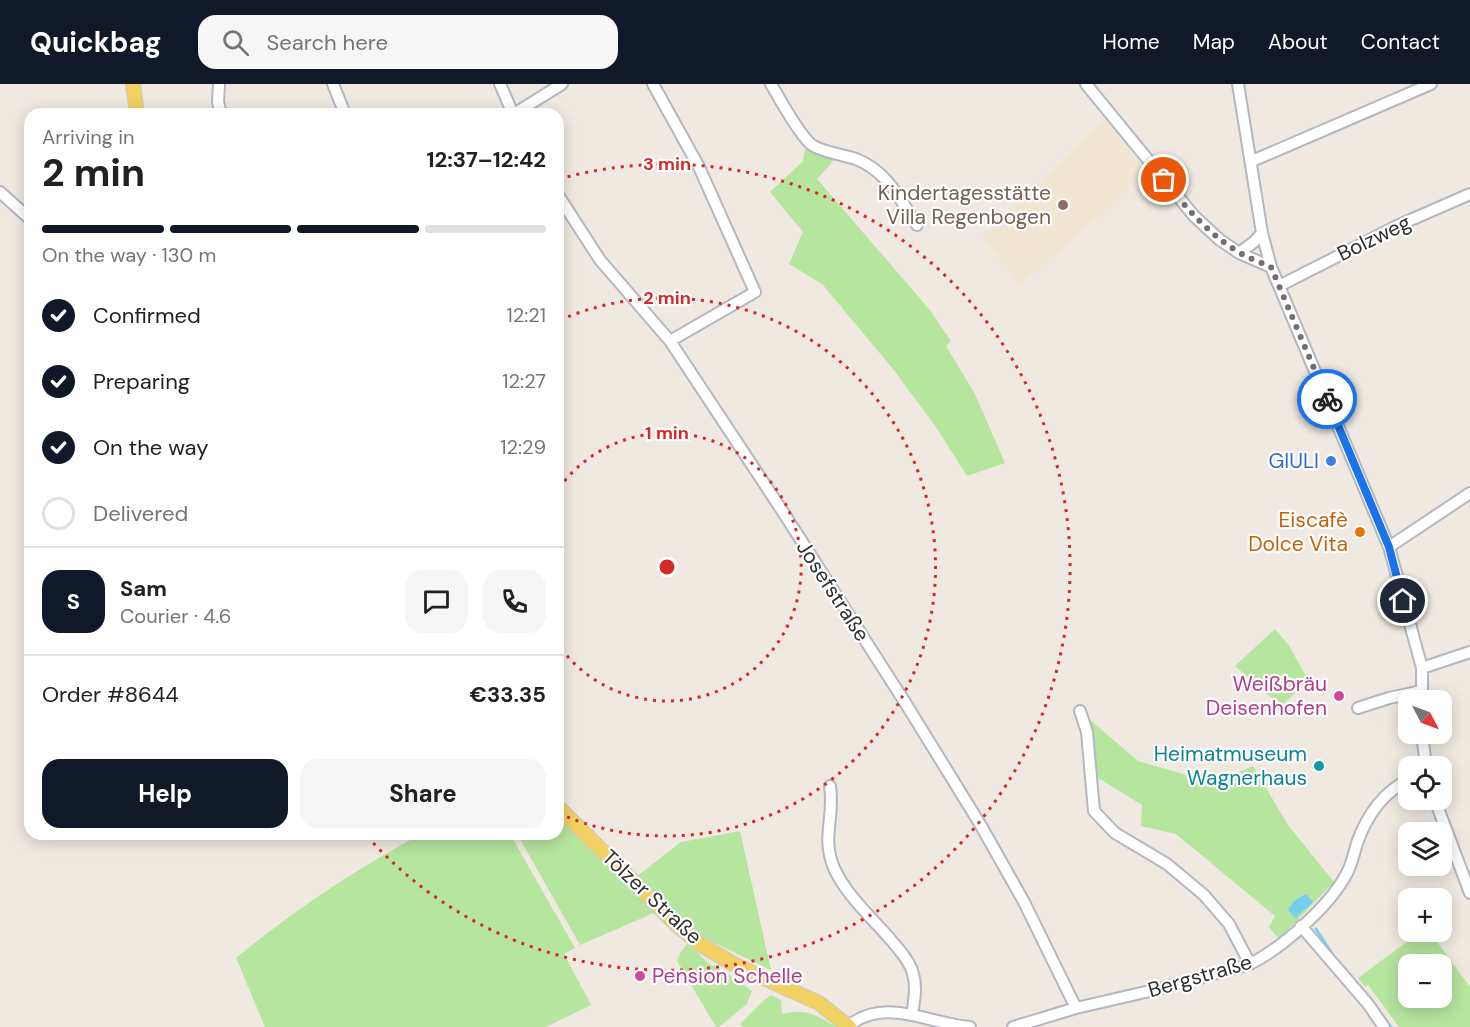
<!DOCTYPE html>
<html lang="en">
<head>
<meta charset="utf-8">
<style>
	:root { --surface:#fff; --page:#f6f6f6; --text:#202124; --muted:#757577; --line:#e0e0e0; --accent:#111827 }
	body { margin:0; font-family:"DM Sans",sans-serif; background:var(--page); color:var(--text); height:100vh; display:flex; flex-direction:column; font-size:22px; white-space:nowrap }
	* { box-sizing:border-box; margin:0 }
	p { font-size:20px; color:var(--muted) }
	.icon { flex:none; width:33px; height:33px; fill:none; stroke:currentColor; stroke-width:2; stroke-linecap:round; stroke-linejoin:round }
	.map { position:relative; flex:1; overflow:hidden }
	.drawer { position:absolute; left:24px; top:24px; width:540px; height:732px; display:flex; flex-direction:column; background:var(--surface); border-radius:18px; box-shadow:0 3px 15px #0003 }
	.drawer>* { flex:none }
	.needle { width:39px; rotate:131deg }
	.buttons { position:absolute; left:1398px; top:606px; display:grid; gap:12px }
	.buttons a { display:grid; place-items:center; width:54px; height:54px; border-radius:12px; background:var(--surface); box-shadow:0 3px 15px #0003; font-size:30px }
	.pin { position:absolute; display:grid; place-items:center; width:51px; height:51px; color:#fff; margin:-26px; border:3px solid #fff; border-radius:50%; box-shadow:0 2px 6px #0007 }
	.courier { position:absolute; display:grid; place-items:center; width:60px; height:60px; margin:-30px; border:4px solid #1a73e8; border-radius:50%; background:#fff; color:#222; box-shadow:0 2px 8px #0007 }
	.summary em { font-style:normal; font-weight:700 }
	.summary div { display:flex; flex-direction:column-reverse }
	.summary { display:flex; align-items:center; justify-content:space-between; height:102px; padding:0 18px }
	h1 { font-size:39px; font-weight:700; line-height:45px }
	.bar { display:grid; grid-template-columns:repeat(4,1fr); gap:9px 6px; align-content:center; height:72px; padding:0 18px }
	.bar i { height:8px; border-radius:4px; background:var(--line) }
	.bar .current { background:var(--accent) }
	.bar p { grid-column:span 4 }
	.line { display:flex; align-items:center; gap:15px; padding:0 18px; border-top:2px solid var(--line) }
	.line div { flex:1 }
	.round { display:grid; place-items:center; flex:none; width:63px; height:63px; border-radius:18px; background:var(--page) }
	ol { padding:0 18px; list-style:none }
	li { display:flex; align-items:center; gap:18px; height:66px }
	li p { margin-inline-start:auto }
	li .icon { padding:6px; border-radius:50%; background:var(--accent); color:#fff; stroke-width:4 }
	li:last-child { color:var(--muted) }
	li i { width:33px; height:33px; border:3px solid var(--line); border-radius:50% }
	.primary-button { display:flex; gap:12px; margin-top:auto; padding:12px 18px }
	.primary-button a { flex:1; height:69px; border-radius:18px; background:var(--accent); color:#fff; font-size:24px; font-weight:700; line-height:69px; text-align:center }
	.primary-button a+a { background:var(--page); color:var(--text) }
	header { display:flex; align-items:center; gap:36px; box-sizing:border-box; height:84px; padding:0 30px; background:var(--accent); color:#fff }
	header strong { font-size:28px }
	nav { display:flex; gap:33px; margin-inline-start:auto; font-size:21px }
	.search { width:420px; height:54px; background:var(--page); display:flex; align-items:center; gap:15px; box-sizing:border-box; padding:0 21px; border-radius:18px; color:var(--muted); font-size:22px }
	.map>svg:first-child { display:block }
	.education { fill:#f0e6d1 }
	.green { fill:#b6e59e; fill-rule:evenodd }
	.water { fill:#75cff0 }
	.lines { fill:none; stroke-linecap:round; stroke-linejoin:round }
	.stream { stroke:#75cff0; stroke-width:3 }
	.minor-casing { stroke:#b4b7c1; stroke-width:14 }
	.major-casing { stroke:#c9c9c9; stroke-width:16 }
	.minor { stroke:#fff; stroke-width:10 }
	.major { stroke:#f2d163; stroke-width:14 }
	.done { stroke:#726f6d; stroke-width:6; stroke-dasharray:0 10.8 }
	.route { stroke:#1a73e8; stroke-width:8 }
	.ring { fill:none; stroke:#d62828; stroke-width:3; stroke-dasharray:3 6 }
	.education-dot { fill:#8d6e63; stroke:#fff; stroke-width:2 }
	.shop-dot { fill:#3f7fe0; stroke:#fff; stroke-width:2 }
	.food-dot { fill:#e8710a; stroke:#fff; stroke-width:2 }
	.hotel-dot { fill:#d1479c; stroke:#fff; stroke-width:2 }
	.culture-dot { fill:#0f9aa8; stroke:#fff; stroke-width:2 }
	.labels { text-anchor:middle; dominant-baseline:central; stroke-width:4.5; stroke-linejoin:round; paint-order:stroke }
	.education-label { font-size:21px; fill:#785e54; stroke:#fff; text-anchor:end }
	.street-label { font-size:21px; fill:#2e2e2e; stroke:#fff }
	.shop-label { font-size:21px; fill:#366cbe; stroke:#fff; text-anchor:end }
	.food-label { font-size:21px; fill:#c56008; stroke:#fff; text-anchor:end }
	.hotel-label { font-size:21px; fill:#b23c85; stroke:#fff; text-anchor:end }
	.culture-label { font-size:21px; fill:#0d838f; stroke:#fff; text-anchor:end }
	.centre { fill:#d62828; stroke:#fff; stroke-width:3 }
	.ring-label { font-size:18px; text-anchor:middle; font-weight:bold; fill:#d62828; stroke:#fff; stroke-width:4.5; stroke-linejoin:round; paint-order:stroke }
</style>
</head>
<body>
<header>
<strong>Quickbag</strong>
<div class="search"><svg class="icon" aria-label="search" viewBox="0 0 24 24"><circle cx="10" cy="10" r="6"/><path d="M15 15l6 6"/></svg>Search here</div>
<nav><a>Home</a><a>Map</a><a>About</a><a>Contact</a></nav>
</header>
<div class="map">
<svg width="1470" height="943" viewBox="0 0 1470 943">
	<rect width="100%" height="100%" fill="#efe9e1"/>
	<!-- education -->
	<path class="education" d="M1105,35L1147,89L1021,200L982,153Z"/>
	<!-- green -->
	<path class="green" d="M805,65L835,75L817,95L929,225L951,257L946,262L975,310L1005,379L967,392L936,343L893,285L822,200L789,180L803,148L770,108L803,77Z
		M1275,545L1288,560L1309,597L1281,622L1235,582Z
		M1089,635L1138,677L1214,699L1253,682L1288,741L1334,798L1279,855L1269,843L1275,832L1176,750L1141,742L1142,721L1095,692Z
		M558,729L656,828L580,861L517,750H558Z
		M740,747L771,886L698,851L636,793L681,758Z
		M421,750H510L575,864L564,870L591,921L546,943H265L236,874C293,827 356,785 421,750Z
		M1420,848H1430L1470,903V943H1399L1368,901L1365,903L1358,894ZM1442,880V914H1408V880Z
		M688,859L708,879L728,890L752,907L747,920L719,943H716L677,877L680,869Z
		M771,911L781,916L782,930C805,924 816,930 836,943H743L740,940L762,918Z"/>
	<!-- water -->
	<path class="water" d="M1306,810L1313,818L1295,834L1288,826L1294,817Z"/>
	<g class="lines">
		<!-- stream -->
		<path class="stream" d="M1316,845L1333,871
			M1341,881L1368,912
			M1386,937L1391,943"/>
		<!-- minor casing -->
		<g class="minor-casing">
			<path id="minor" d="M219,0L218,18L221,30
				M333,0L345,30
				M500,0L513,30
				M653,0L699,83L755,208L670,257
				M771,0C779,14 800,52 812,61C822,68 844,71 856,75C888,88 899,114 917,141
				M1086,0L1194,132L1220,156L1239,169L1271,183
				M1238,0L1262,149L1271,183L1389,463L1422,584V616
				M514,30L562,0
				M1252,77L1431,0
				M0,108L30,135
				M558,111L600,176L670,257L781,425L906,620L980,740L1024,818L1076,924
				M1239,169L1254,158L1262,149
				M1279,202L1399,141L1470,110
				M1389,463L1470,409
				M1422,584L1470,568
				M1358,624L1389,614L1422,607
				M1080,627L1087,648L1094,727L1115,749L1167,780L1204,811L1229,840L1250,880
				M1422,650L1426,682
				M830,702C835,733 821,753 834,784C846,811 872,834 891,856C899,866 910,877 913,890C917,903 914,918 912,931
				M1435,716L1470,809
				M1301,842L1368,920L1384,943
				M848,942C886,912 928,940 970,943
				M1013,943L1076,924L1163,904L1250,880C1282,864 1330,822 1347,789C1352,780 1354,769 1357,759C1367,731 1382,709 1408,696"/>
		</g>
		<!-- major casing -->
		<g class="major-casing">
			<path id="major" d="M133,0L137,30
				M558,723L678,842L703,862L737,882L819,919L849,943"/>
		</g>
		<!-- minor -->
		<use href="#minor" class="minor"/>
		<!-- major -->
		<use href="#major" class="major"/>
	</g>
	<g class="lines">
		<!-- done -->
		<path class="done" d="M1164,96C1186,123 1207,149 1237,167C1248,174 1260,178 1271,183L1327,315"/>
		<!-- route -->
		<path class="route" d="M1327,315L1389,463L1403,517"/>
	</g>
	<!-- distance rings -->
	<g class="ring">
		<path d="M559 404A134 134 0 1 1 559 562"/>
		<path d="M560 236A269 269 0 1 1 560 730"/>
		<path d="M559 95A403 403 0 1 1 365 750"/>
	</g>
	<!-- markers -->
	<circle class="education-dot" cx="1063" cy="121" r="6"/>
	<circle class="shop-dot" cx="1331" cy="377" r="6"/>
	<circle class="food-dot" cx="1360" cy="448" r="6"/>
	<g class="hotel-dot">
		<circle cx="1339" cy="612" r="6"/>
		<circle cx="640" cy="892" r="6"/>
	</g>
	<circle class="culture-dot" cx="1319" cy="682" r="6"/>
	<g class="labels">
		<!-- education labels -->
		<g class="education-label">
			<text x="1051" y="109">Kindertagesstätte<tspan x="1051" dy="24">Villa Regenbogen</tspan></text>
		</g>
		<!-- street labels -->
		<g class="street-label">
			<text transform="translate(1374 154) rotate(-26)">Bolzweg</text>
			<text transform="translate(833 507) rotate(57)">Josefstraße</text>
			<text transform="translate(652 813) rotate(43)">Tölzer Straße</text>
			<text transform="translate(1200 892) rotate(-16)">Bergstraße</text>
		</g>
		<!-- shop labels -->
		<g class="shop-label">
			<text x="1319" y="377">GIULI</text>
		</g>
		<!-- food labels -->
		<g class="food-label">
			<text x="1348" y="436">Eiscafè<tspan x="1348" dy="24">Dolce Vita</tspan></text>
		</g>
		<!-- hotel labels -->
		<g class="hotel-label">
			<text x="1327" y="600">Weißbräu<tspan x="1327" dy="24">Deisenhofen</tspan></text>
			<text x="652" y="892" text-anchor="start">Pension Schelle</text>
		</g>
		<!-- culture labels -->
		<g class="culture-label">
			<text x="1307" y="670">Heimatmuseum<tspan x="1307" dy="24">Wagnerhaus</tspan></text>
		</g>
	</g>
	<circle cx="667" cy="483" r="9" class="centre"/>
	<g class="ring-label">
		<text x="667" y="86">3 min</text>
		<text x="667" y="220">2 min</text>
		<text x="667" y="355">1 min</text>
	</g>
</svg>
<div class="buttons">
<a><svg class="needle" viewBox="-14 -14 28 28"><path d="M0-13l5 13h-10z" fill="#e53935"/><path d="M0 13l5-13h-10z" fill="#757577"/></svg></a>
<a><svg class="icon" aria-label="locate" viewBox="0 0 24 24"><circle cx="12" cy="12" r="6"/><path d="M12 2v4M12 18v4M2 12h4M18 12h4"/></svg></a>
<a><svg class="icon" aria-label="layers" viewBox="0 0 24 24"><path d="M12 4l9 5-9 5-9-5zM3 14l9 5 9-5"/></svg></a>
<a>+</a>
<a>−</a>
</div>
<div class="pin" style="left:1164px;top:96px;background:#ea580c"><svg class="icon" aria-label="bag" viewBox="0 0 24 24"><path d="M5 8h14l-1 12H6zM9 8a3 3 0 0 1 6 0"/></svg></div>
<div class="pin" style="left:1403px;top:517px;background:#1f2937"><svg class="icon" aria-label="home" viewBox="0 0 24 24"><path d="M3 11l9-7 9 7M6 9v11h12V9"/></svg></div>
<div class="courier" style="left:1327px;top:315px"><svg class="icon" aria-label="bike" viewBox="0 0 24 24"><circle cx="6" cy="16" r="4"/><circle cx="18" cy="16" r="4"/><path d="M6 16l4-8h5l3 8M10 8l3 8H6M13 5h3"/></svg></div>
<section class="drawer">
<div class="summary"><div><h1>2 min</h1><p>Arriving in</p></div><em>12:37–12:42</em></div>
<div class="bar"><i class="current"></i><i class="current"></i><i class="current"></i><i></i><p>On the way · 130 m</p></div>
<ol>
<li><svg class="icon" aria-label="check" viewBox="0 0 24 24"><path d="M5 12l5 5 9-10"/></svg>Confirmed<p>12:21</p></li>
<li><svg class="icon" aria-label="check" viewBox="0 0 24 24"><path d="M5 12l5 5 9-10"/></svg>Preparing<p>12:27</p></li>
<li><svg class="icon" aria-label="check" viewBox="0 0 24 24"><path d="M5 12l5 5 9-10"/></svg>On the way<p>12:29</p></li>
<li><i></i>Delivered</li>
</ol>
<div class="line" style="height:108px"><b class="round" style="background:var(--accent);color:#fff">S</b><div><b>Sam</b><p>Courier · 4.6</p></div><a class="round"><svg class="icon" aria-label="chat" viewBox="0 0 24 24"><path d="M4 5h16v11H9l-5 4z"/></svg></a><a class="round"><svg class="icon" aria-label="phone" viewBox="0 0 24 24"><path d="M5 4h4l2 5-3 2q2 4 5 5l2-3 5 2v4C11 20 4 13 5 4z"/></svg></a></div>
<div class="line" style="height:78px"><div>Order #8644</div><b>€33.35</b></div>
<div class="primary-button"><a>Help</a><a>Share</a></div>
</section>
</div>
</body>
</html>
